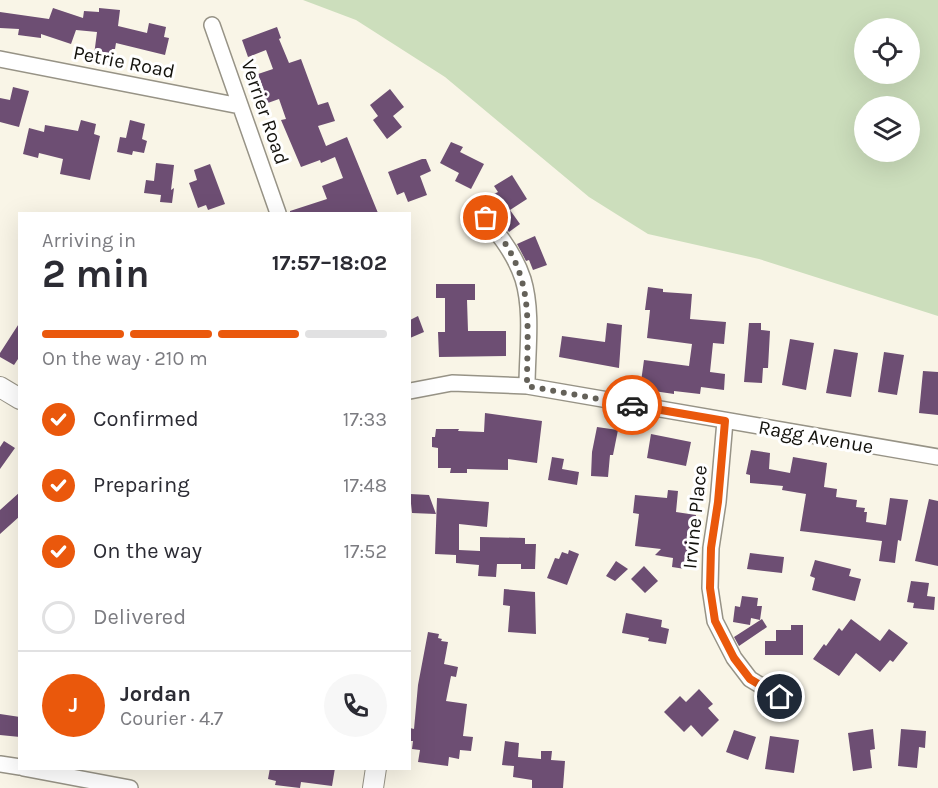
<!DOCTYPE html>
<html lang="en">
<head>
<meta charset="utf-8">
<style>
	:root { --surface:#fff; --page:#f7f7f7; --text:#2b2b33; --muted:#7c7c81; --line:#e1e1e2; --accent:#ea580c }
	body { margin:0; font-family:Karla,sans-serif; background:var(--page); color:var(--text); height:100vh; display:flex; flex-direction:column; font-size:22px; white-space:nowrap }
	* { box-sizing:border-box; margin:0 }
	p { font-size:20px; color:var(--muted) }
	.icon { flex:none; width:33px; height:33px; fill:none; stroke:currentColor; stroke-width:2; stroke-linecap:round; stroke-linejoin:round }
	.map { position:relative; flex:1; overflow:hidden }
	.drawer { position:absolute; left:18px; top:212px; width:393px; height:558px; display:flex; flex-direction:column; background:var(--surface); border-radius:0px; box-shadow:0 6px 24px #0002 }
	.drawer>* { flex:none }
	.controls { position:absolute; left:854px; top:18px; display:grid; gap:12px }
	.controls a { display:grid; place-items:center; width:66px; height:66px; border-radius:50%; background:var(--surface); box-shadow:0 6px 24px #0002; font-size:30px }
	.pin { position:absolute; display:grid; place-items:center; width:51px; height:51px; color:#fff; margin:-26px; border:3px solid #fff; border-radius:50%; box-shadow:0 2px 6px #0007 }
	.courier { position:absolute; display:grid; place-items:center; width:60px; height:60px; margin:-30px; border:4px solid #ea580c; border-radius:50%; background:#fff; color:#222; box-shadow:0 2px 8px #0007 }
	.overview em { font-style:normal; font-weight:700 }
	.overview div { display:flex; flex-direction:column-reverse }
	.overview { display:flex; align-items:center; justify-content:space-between; height:102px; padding:0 24px }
	h1 { font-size:39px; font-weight:700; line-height:45px }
	.bar { display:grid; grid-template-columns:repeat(4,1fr); gap:9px 6px; align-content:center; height:72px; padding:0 24px }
	.bar i { height:8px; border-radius:4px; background:var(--line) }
	.bar .selected { background:var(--accent) }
	.bar p { grid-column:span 4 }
	.line { display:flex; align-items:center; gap:15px; padding:0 24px; border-top:2px solid var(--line) }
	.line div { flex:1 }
	.round { display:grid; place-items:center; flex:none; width:63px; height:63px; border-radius:32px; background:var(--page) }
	ol { padding:0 24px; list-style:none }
	li { display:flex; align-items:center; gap:18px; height:66px }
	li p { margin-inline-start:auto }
	li .icon { padding:6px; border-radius:50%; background:var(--accent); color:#fff; stroke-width:4 }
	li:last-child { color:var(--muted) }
	li i { width:33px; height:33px; border:3px solid var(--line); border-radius:50% }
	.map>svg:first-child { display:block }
	.green { fill:#ccdebc; fill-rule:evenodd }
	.building { fill:#6d4e73 }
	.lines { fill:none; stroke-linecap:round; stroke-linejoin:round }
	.minor-casing { stroke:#979386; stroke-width:18 }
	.major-casing { stroke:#979386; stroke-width:22 }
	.minor { stroke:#fff; stroke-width:15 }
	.major { stroke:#fff; stroke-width:20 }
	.done { stroke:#646159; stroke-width:6; stroke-dasharray:0 10.8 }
	.route { stroke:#ea580c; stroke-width:8 }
	.labels { text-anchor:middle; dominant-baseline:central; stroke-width:6; stroke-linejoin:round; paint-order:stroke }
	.street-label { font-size:20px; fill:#13120d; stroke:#fff }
</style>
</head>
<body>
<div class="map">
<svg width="938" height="788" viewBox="0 0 938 788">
	<rect width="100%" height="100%" fill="#f9f5e7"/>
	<!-- green -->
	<path class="green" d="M303,0H938V316L759,259L648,234L589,197L445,77L356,20ZM864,28H909V74H864ZM864,106H909V152H864Z"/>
	<!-- building -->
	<path class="building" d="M53,8L83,18L84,11L99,12V8L120,10L118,26L147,33L149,23L166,27L164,37L169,38L165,55L116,43L115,49H112L110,66L93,63L97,32L76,30L71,44L41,34V38L18,35L19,29L0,28V12L49,19Z
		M277,27L281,38L279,39L289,63L301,59L318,105L328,102L335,121L318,126L326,146L347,137L378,213H290V211L327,199L322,186L343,178L335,157L321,163L320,160L301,167L281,120L286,119L279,99L265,104L261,93L264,91L258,74L273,69L266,50L248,57L242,40Z
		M13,87L29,91L19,127L0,122V98L10,100Z
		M390,89L404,107L393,116L402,127L387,139L373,120L378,116L370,105Z
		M81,120L96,124L94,134L100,136L90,180L60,174L63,159L39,153L38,158L23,154L29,128L44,132L45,125L78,131Z
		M130,120L145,124L142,139L147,141L144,153L133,151L132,155L117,152L120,137L126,138Z
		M451,142L463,147L460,152L484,164L471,189L455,181L459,173L440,163Z
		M422,159H426L431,171L420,176L427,195L408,202L404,192L397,195L388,172Z
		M156,163L174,165L171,190L174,188L172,203L160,202L161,195L144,193L146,180L154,181Z
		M210,164L225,204L208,210L206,205L198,208L189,183L197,180L194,170Z
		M512,175L527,199L510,210L520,224L509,232L496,216L499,214L490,196L498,192L494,186Z
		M535,236L547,265L533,270L529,260L526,261L517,244Z
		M436,284H475V300H467L468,331H506V356L439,357L438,332H445V298H436Z
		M648,287L663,289V292L692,294L690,319L726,322L724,344L713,343L710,372L725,374L724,390L701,387L700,394L674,391V394L640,389L644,360L689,366L692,344L647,338L650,310H645Z
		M418,316L424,332L410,338V320Z
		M20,322V356L14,365L0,357V353Z
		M607,323L622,325L619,368L559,357L562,336L605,342Z
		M749,323H761V330L770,331L768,368H763L762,383L744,382Z
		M790,339L814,343L806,390L782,385Z
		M834,349L858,353L851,397L826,393Z
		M884,352L904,355L897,395L878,392Z
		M923,371L938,372V415L919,413Z
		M485,413L542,421L537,463L508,459V470L467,469V473H450L451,468H438V448L432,447V437H435L436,429H459L458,431L484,432Z
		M597,427L618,430L613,455H610L608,477L591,476L592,452Z
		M651,434L691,442L686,466L647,458Z
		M4,441L15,448L0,469V447Z
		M751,450L770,453L769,469L790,473L793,457L827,463L824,487L837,489L836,497L857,500L856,507L865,508L864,512H867L866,522L886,525L890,498L908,500L901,541L898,540L895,563L879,561L882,541L800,531L806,494L782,490L783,486L750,483V475L746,474Z
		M552,457L564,459L562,469L579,472L577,485L548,480Z
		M668,490L678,491L676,512L696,515L694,532L690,531L685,569L672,567L673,558L655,555L661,549L635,546L639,514L633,513L635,495L667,498Z
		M20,492V516L0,534V510Z
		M410,494L429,495L436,514L412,513Z
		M437,498L489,502L487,527L459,524V550L480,551V537L525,538V544H536L535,569H521V564H497L496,577L478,576L479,565L456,563V555L435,554Z
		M929,499L938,501V566L915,561Z
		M569,550L579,554L567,585L547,578L555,558L559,559L562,552L568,554Z
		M750,553L784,557L782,573L747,569Z
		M815,560L851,569L849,576L861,579L855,601L812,590L815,578L810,576Z
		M616,561L628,569L615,581L606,576Z
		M644,566L658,581L645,593L631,579Z
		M911,581L929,583L927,596L935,597L934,610L913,608L914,603L907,602Z
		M504,589L535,592L536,634L508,632L510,606L503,605Z
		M742,596L758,598L757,606H762L760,620L751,618L750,625L733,622L735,606L740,607Z
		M626,613L662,620L661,627L669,629L666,644L648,641L649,638L622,633Z
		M762,619L767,627L739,646L734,637Z
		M851,619L880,641L889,629L908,643L893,662L890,660L880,672L856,653L839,676L813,659L824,644L826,646L839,628L842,631Z
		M791,625H803V655H765V641H776V630H791Z
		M428,632L439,634L438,638L442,639L441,641L448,642L444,664L458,667L456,677L451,676L446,701L467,704L463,736L473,737L471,751L460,750L459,759L449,757L448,766L418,762L420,750L412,749L413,741H410V728L414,729L418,685Z
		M699,689L713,704L708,708L719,720L702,737L691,725L684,732L664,712L680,696L686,702Z
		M0,714L20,717V737L0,735Z
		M873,729L875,749L870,750L872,768L853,771L848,733Z
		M901,729L926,731L925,748L919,747L917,768L898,766Z
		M734,730L756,737L748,760L726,752Z
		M770,736L799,740L794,773L765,769Z
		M505,741L519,743L518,757L541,759V751H552L551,760L565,761L563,788H532V780L513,777L514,766L502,765Z
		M270,768H335L332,786L301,782L300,788L275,785L276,781L268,779Z"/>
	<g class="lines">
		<!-- minor casing -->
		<g class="minor-casing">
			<path id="minor" d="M212,25L278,213
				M0,59L240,106
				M475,206C494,228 514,251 523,279C533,312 527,352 527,386
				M410,391L452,383L527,386L938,457
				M725,421L718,502L711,548L710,588L715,621L734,658L750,679L780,697
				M0,764L20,767
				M23,768L130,788"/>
		</g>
		<!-- major casing -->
		<g class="major-casing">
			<path id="major" d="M0,387L20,399
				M373,788L376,768"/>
		</g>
		<!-- minor -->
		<use href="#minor" class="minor"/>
		<!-- major -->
		<use href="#major" class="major"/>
	</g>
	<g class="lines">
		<!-- done -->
		<path class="done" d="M486,218C536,275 527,315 527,386L632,405"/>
		<!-- route -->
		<path class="route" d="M632,405L725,421L718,502L711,548L710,588L715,621L734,658L750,679L780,697"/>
	</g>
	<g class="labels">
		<!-- street labels -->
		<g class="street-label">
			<text transform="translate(124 62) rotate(11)">Petrie Road</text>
			<text transform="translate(265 112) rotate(71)">Verrier Road</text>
			<text transform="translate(816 437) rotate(10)">Ragg Avenue</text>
			<text transform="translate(695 517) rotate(-84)">Irvine Place</text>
		</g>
	</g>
</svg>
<div class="controls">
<a><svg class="icon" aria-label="locate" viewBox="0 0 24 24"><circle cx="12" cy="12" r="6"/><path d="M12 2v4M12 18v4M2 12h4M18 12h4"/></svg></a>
<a><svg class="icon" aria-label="layers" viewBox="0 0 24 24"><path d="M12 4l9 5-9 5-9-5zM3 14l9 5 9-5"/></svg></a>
</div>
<div class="pin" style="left:486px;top:218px;background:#ea580c"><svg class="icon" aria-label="bag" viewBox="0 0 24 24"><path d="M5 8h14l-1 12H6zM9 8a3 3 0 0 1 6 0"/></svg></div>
<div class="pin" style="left:780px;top:697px;background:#1f2937"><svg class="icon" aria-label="home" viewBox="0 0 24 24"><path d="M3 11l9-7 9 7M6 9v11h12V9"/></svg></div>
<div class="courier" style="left:632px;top:405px"><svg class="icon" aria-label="car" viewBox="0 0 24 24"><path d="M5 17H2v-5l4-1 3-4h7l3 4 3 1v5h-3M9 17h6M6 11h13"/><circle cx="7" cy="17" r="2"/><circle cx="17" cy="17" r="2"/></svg></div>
<section class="drawer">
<div class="overview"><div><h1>2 min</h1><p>Arriving in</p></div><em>17:57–18:02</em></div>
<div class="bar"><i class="selected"></i><i class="selected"></i><i class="selected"></i><i></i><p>On the way · 210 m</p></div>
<ol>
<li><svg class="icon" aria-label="check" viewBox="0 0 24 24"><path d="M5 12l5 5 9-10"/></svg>Confirmed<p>17:33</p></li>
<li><svg class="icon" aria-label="check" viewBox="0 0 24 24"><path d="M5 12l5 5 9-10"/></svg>Preparing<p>17:48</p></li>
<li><svg class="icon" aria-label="check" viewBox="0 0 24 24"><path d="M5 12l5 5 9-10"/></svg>On the way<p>17:52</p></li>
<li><i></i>Delivered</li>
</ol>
<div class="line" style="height:108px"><b class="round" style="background:var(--accent);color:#fff">J</b><div><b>Jordan</b><p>Courier · 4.7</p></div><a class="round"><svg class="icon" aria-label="phone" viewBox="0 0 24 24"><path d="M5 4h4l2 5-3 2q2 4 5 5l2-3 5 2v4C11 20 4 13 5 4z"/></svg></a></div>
</section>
</div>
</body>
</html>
